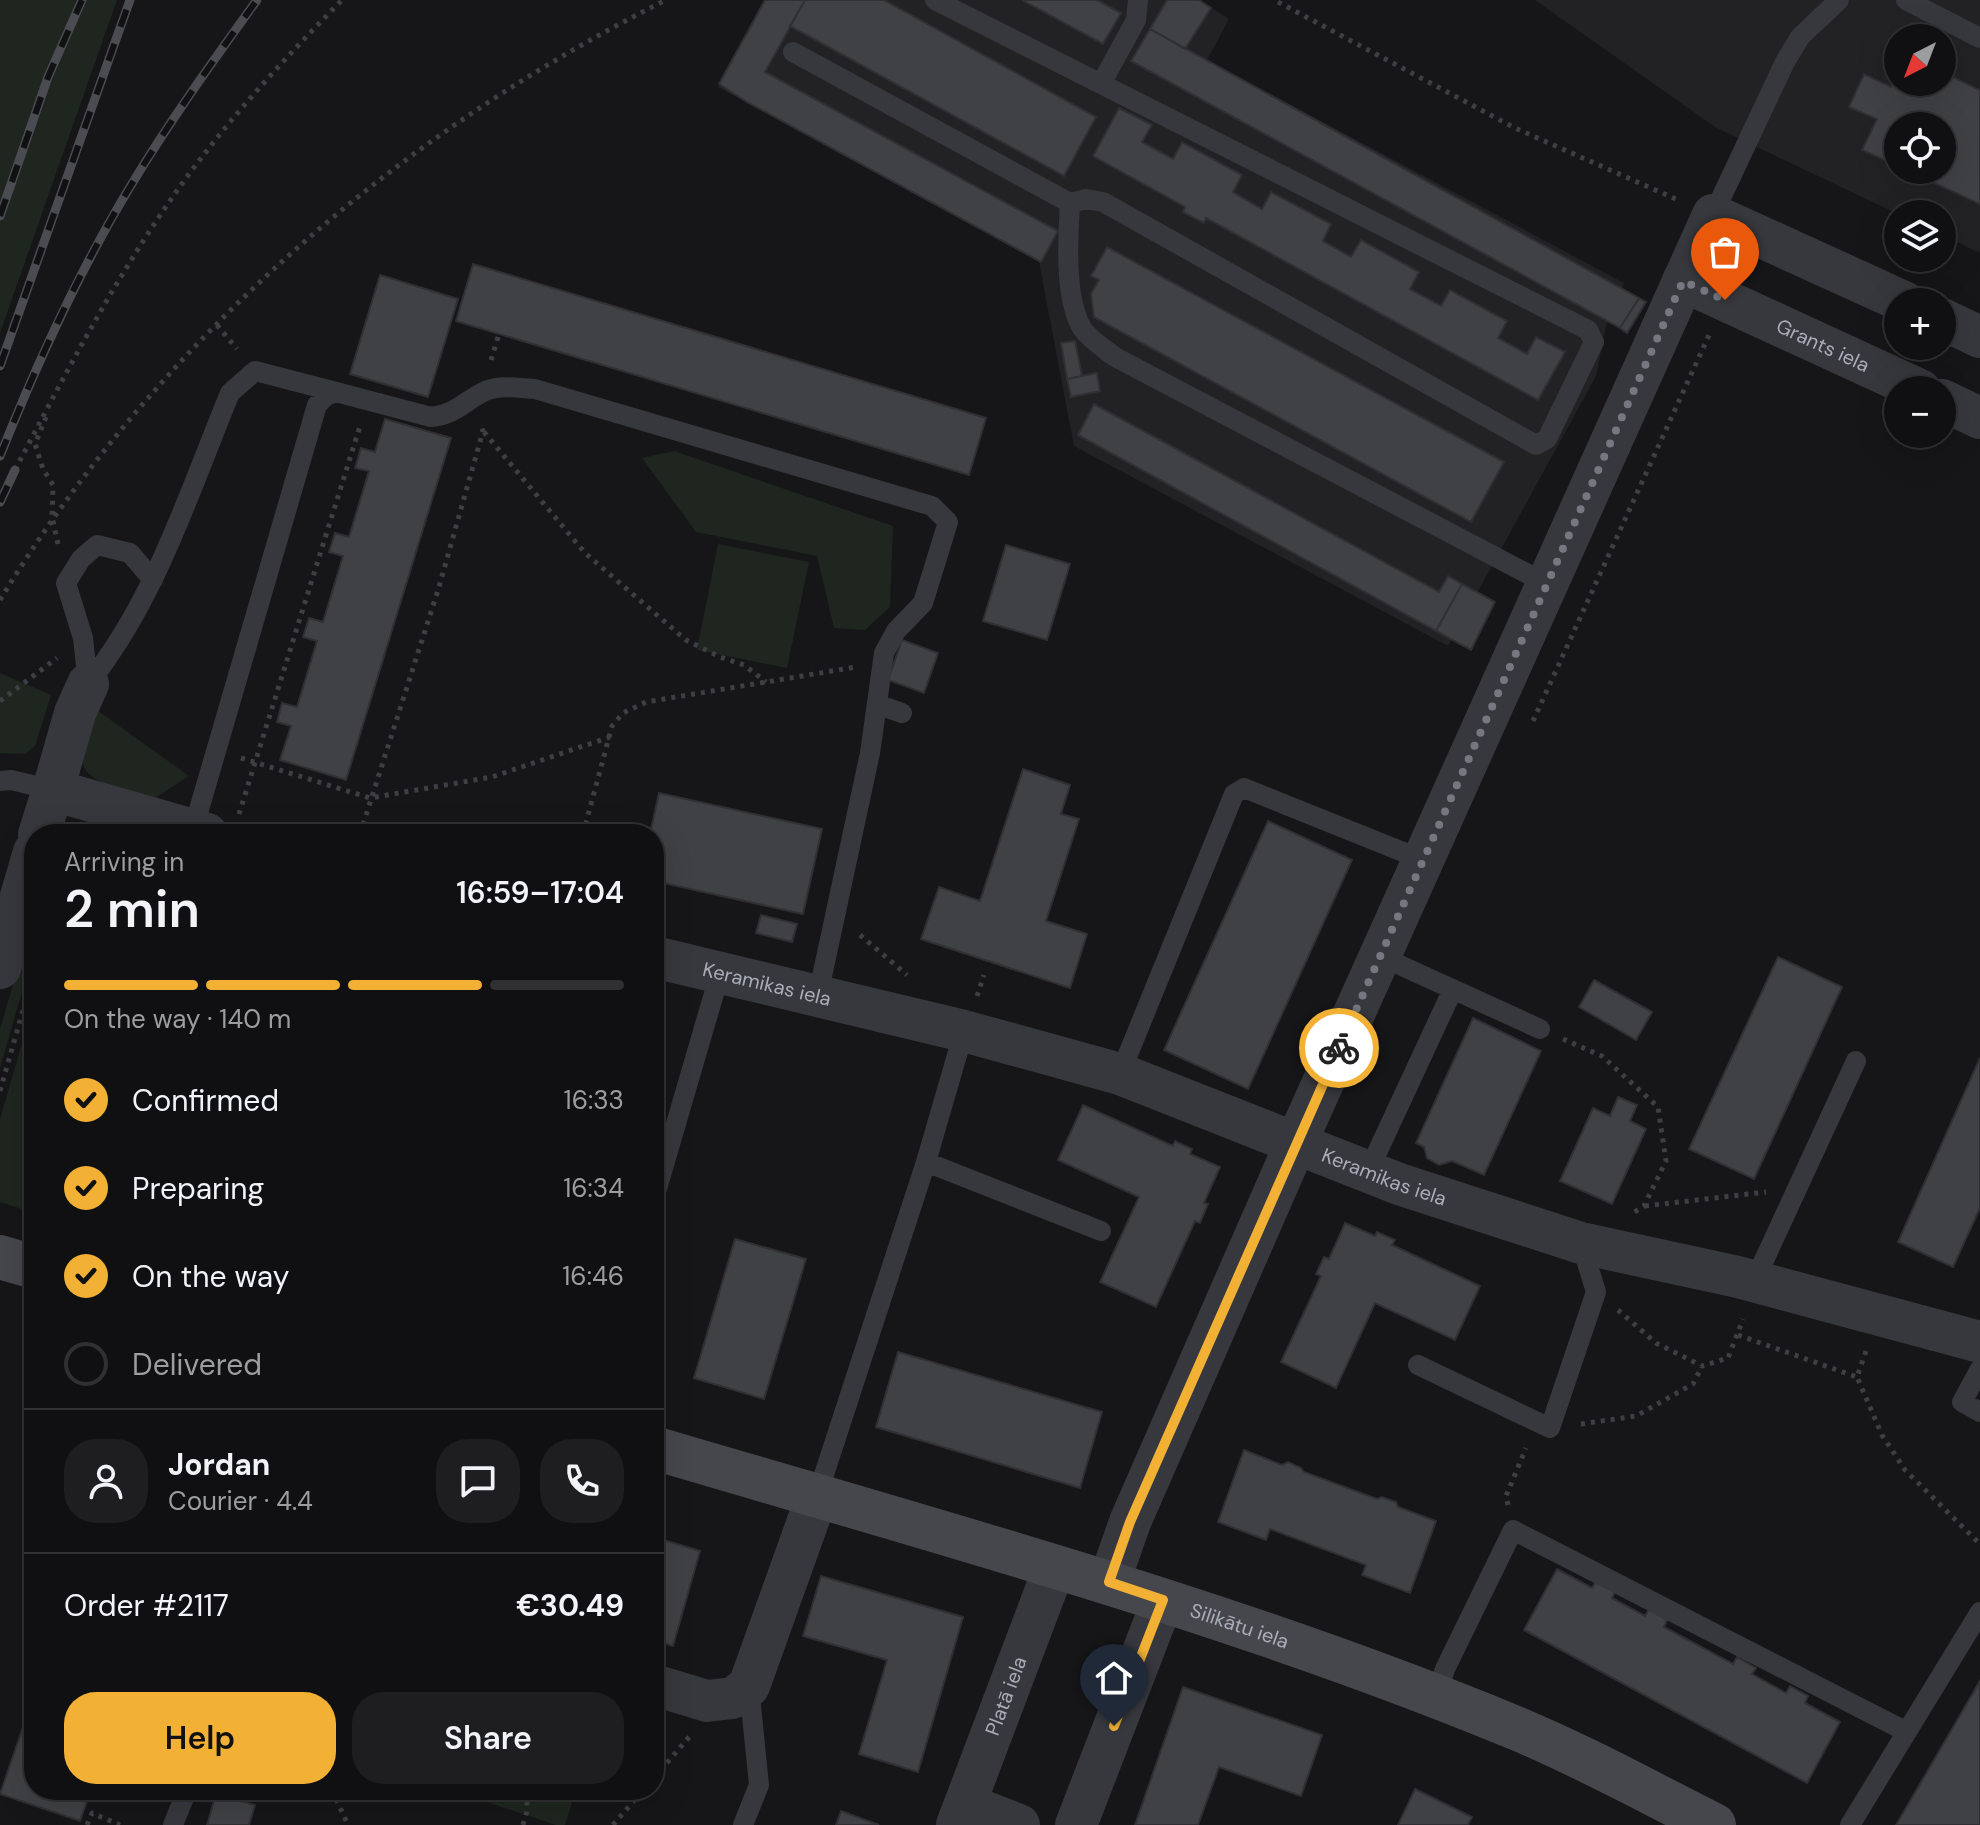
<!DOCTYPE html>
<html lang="en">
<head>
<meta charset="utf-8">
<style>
	:root { --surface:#101012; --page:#1e1e20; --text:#f1f3f6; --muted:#9c9d9f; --line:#303032; --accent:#f2b134 }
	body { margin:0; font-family:"DM Sans",sans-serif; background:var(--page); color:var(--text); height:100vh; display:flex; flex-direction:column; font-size:30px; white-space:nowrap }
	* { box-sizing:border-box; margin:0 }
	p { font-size:26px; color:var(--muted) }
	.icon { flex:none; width:44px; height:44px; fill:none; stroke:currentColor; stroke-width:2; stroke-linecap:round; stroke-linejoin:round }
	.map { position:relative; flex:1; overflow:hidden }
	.side { position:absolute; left:24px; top:824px; width:640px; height:976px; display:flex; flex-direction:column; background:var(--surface); border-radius:32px; box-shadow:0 8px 32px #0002,0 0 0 2px var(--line) }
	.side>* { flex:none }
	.needle { width:52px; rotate:222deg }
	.buttons { position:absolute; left:1884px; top:24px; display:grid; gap:16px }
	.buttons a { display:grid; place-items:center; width:72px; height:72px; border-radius:50%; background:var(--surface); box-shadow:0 8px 32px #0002,0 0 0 2px var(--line); font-size:40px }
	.pin { position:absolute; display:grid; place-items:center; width:68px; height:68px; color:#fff; margin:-82px -34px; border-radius:50% 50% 50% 0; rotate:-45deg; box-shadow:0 0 8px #0007 }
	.pin .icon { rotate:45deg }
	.courier { position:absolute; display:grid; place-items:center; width:80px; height:80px; margin:-40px; border:6px solid #f2b134; border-radius:50%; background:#fff; color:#222; box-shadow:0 2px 10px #0007 }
	.summary em { font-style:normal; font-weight:600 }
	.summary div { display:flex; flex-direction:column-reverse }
	.summary { display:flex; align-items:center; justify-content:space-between; height:136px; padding:0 40px }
	h1 { font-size:52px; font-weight:600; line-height:60px }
	.bar { display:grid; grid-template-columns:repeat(4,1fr); gap:12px 8px; align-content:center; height:96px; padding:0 40px }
	.bar i { height:10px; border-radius:6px; background:var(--line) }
	.bar .selected { background:var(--accent) }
	.bar p { grid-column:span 4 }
	.line { display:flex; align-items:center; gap:20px; padding:0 40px; border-top:2px solid var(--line) }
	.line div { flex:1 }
	.round { display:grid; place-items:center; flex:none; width:84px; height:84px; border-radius:32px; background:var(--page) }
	ol { padding:0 40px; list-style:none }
	li { display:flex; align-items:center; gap:24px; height:88px }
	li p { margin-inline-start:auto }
	li .icon { padding:8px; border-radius:50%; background:var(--accent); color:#111; stroke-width:4 }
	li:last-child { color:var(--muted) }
	li i { width:44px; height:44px; border:4px solid var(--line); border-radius:50% }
	.action { display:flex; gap:16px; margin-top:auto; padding:16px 40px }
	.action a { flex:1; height:92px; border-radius:32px; background:var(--accent); color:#111; font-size:32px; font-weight:600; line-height:92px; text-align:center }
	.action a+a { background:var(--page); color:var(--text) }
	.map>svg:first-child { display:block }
	.built { fill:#222225; fill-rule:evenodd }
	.green { fill:#1e261f }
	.building { fill:#404145; stroke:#303034; stroke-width:2 }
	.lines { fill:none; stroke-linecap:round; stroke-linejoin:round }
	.path { stroke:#3d3f44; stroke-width:5; stroke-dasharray:4 6; stroke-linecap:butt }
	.lane { stroke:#37383d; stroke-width:20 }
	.street { stroke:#37383d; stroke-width:42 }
	.secondary { stroke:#45474d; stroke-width:44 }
	.rail-casing { stroke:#4a4c52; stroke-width:9 }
	.rail { stroke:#111113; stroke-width:6; stroke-dasharray:18; stroke-linecap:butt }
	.done { stroke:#757880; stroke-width:8; stroke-dasharray:0 14.4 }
	.route { stroke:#f2b134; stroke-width:10 }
	.labels { text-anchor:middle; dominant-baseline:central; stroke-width:6; stroke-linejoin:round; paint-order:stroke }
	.street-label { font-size:20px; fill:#a8adb8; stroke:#111113 }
</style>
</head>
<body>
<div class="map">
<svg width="1980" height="1825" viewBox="0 0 1980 1825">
	<rect width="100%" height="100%" fill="#161618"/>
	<!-- built -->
	<path class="built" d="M765,0H1199L1229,19L1207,60L1624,283L1606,326L1596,376L1448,646L1074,446L1039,262L718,87Z
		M1535,0H1980V253L1942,235V214H1898L1715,127ZM1898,38H1942V82H1898ZM1898,126H1942V170H1898Z"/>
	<!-- green -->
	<path class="green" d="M0,0H117L0,333Z
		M674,451L893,526L890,607L865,630L834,628L817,556L696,532L642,458Z
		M718,544L809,562L787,668L697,650Z
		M0,673L51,695L35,746L25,754L0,753Z
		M94,708L189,776L155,798C137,793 87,785 83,764C81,752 91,721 94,708Z
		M34,912V951L0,1068V1029Z
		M34,1002V1213L0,1202V1119Z
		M464,1790H576L565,1825H556L463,1794Z"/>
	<!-- building -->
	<path class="building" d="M765,0H805L765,72L1058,231L1041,262L747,102L719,84Z
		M805,0H884L1096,117L1064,176L790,26Z
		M1022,0H1097L1121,13L1103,44Z
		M1167,0H1199L1211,8L1185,49L1150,29Z
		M1150,29L1639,298L1620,328L1131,61Z
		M1898,71V82H1942V72L1980,90V204L1906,170H1942V126H1898V166L1862,150L1877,119L1849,107L1864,74L1891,87Z
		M1119,108L1152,125L1142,142L1173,159L1182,142L1242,175L1233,192L1262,209L1271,192L1331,224L1323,241L1351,257L1361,240L1419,272L1410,289L1441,306L1450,290L1507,321L1498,338L1527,354L1536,337L1565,352L1538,400L1206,218L1204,223L1183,212L1185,207L1093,156Z
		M1107,247L1504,462L1471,522L1094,317L1091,294L1099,280L1091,276Z
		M473,264L986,418L969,475L456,321Z
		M380,275L458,299L428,397L350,374Z
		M1639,298L1646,302L1627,333L1620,328Z
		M1075,341L1082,376L1067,379L1061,343Z
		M1097,373L1100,391L1071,397L1067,379Z
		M1094,404L1439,592L1448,576L1462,584L1436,631L1078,435Z
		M385,419L451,438L346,780L280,760L291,726L277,722L282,703L297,707L317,641L303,637L309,618L323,622L343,556L329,552L335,533L349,537L369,471L355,468L361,448L375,452Z
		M1006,545L1070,564L1047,640L983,621Z
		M1462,584L1495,602L1471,650L1436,631Z
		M902,640L938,653L924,693L888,680Z
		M1023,769L1070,785L1061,814L1079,819L1046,921L1087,934L1070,988L921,939L939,887L980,901Z
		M659,793L822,829L803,914L654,881V834H650Z
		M1268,821L1352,860L1248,1089L1164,1050Z
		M761,915L797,924L792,942L756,933Z
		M1778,957L1842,987L1754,1179L1689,1149Z
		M1594,980L1652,1012L1636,1040L1579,1007Z
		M1473,1018L1541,1051L1484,1175L1452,1161L1439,1165L1427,1158L1424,1147L1416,1143Z
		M1980,1058V1208L1953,1267L1898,1242Z
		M1618,1097L1637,1105L1630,1121L1646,1129L1612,1204L1560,1181L1593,1108L1610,1116Z
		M1083,1105L1173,1146L1175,1141L1192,1149L1190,1154L1220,1167L1204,1203L1208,1204L1200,1223L1195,1221L1156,1307L1100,1282L1139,1197L1058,1160Z
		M1345,1223L1375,1236L1377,1232L1395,1240L1392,1245L1480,1286L1455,1340L1375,1303L1336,1388L1281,1362L1321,1276L1316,1274L1324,1257L1329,1259Z
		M735,1239L806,1259L764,1399L694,1378Z
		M898,1352L1102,1412L1080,1488L876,1427Z
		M1244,1450L1282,1465L1288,1462L1301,1468L1304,1472L1377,1499L1382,1497L1396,1502L1398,1507L1436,1521L1410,1593L1362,1575L1366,1565L1270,1529L1266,1540L1218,1522Z
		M654,1537L700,1551L673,1646L654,1640Z
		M1557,1569L1592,1588L1596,1581L1615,1592L1612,1598L1645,1616L1649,1609L1667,1620L1664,1627L1733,1664L1737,1657L1756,1668L1752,1674L1786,1693L1790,1686L1808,1696L1805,1703L1840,1722L1807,1783L1524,1630Z
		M821,1576L963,1617L918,1772L859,1754L887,1660L803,1636Z
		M1980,1681V1825H1896Z
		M1183,1687L1322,1735L1301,1796L1219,1767L1198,1825H1135Z
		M34,1695V1790H91L80,1821L0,1794Z
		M1415,1789L1472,1817L1468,1825H1398Z
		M220,1790H253L250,1799Z
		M216,1794L255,1805L249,1825H207Z
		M841,1811L879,1825H836Z"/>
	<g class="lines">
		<!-- path -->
		<path class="path" d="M1278,2L1515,128L1678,200
			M217,325L237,349
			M491,360L499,334
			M46,417L35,444L43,469L53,485L52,517L58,544
			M484,432L585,553L686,640L720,657L744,665L766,682
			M15,470C64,376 113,282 174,195C223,125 282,61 342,0
			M0,600C156,343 397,134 666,0
			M0,701L57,658
			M1533,721L1710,333
			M241,758L370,798L492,777L610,737
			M239,814L360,426
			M360,834L439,587L483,431L480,424
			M583,834L612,726L623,713L646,702L856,667
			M860,935L907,975
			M977,996L984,975
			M1563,1039L1602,1056L1658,1107L1666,1161L1644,1206L1631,1214
			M0,1091L27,996
			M1645,1206L1766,1192
			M1618,1310L1656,1343L1702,1366L1728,1358L1743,1319
			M1738,1335L1857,1377
			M1866,1351L1857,1377L1882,1435L1905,1470L1980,1544
			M1581,1424L1636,1416L1693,1384L1702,1366
			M1508,1505L1506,1496L1526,1448
			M654,1778L690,1736
			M332,1790L348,1825
			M87,1825L92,1813L120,1825
			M523,1825L527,1811V1790
			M613,1825L643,1790"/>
		<!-- lane -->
		<path class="lane" d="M935,0L1588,330L1594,342L1547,439L1536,445L1103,202L1086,199L1070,203
			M1906,0L1980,38
			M793,52L1070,203C1068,237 1064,298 1082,328C1089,339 1105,349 1115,357L1547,584
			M1101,84L1136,20L1138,0
			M1713,215L1785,62L1800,37L1839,0
			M88,684C156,599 189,492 230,393L255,371L336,392
			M88,684L83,638L66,583L81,559L97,545L130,553L153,580
			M879,705L902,713
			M0,781L11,780L53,790
			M193,830L317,405L326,396L336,392L431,417C454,415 464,402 483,392C499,384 518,388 535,389L932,506L948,522L923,603L896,631L884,653L870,753L818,995
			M1380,956L1540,1029
			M1120,1074L1234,794L1244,788L1423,860
			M926,1162L1101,1231
			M1368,1172L1453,989
			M654,1199L720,973
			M1754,1282L1856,1061
			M1418,1365L1550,1428L1596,1292L1581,1243
			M1980,1369L1962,1402L1980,1412
			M817,1496L926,1162L964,1031
			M1436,1698L1445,1669L1513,1530L1907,1732
			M173,1825L187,1790
			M743,1825L759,1785L749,1686
			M1850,1825L1980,1612"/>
		<!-- street -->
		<g class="street">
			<path id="s1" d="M1683,281L1920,390"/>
			<path d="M1942,319L1980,337"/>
			<path d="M1942,400L1980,418"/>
			<path d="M53,790L75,713L88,684"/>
			<path d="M39,834L53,790L207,834"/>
			<path id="s2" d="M654,957L964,1031L1120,1074L1399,1184L1581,1243L1738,1277L1980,1342"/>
			<path d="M0,968L34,852"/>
			<path d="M1109,1582L1130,1522L1295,1145L1713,215L1904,302"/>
			<path d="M654,1685L707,1701L733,1698L749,1686L817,1496"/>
			<path d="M965,1804L1019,1825"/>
			<path id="s3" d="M957,1825L1055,1566"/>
			<path d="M1076,1825L1163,1600"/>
		</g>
		<!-- secondary -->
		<g class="secondary">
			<path d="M0,1257L34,1267"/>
			<path id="s4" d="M654,1448C945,1534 1238,1613 1518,1729C1585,1757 1650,1793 1714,1825"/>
		</g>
		<!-- rail casing -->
		<g class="rail-casing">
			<path id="rail" d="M0,216L48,77L82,0
				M0,366L130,0
				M0,456C37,363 78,273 130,187C169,122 213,61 257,0
				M0,502L15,470"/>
		</g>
		<!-- rail -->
		<use href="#rail" class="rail"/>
	</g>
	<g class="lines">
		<!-- done -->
		<path class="done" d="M1339,1048L1683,281L1725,300"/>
		<!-- route -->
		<path class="route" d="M1114,1726L1163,1600L1109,1582L1130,1522L1339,1048"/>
	</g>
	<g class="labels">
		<!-- street labels -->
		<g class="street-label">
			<text stroke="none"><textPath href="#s1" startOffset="154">Grants iela</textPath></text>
			<text stroke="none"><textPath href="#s2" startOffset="116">Keramikas iela</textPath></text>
			<text stroke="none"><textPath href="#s2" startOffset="764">Keramikas iela</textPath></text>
			<text stroke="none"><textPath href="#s4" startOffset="612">Silikātu iela</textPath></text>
			<text stroke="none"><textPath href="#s3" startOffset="138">Platā iela</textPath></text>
		</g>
	</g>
</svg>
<div class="buttons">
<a><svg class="needle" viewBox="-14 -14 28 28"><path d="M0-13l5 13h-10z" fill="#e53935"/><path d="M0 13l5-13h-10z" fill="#9c9d9f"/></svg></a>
<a><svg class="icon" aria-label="locate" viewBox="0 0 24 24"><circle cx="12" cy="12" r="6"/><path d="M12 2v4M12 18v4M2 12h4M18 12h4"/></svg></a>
<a><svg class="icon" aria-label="layers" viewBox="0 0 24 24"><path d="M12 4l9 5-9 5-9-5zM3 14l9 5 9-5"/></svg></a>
<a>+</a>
<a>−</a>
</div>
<div class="pin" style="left:1725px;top:300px;background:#ea580c"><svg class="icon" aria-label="bag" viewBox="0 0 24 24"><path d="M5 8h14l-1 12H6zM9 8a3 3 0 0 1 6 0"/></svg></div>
<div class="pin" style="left:1114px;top:1726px;background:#1f2937"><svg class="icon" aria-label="home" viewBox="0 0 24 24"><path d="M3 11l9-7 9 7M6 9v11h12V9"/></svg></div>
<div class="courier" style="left:1339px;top:1048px"><svg class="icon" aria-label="bike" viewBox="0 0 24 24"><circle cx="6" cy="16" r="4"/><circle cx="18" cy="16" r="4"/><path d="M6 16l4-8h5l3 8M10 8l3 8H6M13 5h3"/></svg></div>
<section class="side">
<div class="summary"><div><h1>2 min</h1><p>Arriving in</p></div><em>16:59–17:04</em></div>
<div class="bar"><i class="selected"></i><i class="selected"></i><i class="selected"></i><i></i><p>On the way · 140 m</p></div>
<ol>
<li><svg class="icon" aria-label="check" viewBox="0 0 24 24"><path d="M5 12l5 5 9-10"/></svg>Confirmed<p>16:33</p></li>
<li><svg class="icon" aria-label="check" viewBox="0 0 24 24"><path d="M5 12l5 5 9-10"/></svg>Preparing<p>16:34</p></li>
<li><svg class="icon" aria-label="check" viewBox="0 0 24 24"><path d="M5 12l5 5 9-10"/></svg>On the way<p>16:46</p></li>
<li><i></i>Delivered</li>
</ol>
<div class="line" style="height:144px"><a class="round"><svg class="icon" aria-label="person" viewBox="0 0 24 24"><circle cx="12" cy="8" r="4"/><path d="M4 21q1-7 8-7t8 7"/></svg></a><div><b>Jordan</b><p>Courier · 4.4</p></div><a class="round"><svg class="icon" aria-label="chat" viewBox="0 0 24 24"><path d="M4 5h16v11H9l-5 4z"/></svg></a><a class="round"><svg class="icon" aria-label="phone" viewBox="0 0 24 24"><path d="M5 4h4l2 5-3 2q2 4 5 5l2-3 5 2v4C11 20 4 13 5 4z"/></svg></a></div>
<div class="line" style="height:104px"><div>Order #2117</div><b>€30.49</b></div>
<div class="action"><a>Help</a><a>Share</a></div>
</section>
</div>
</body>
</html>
